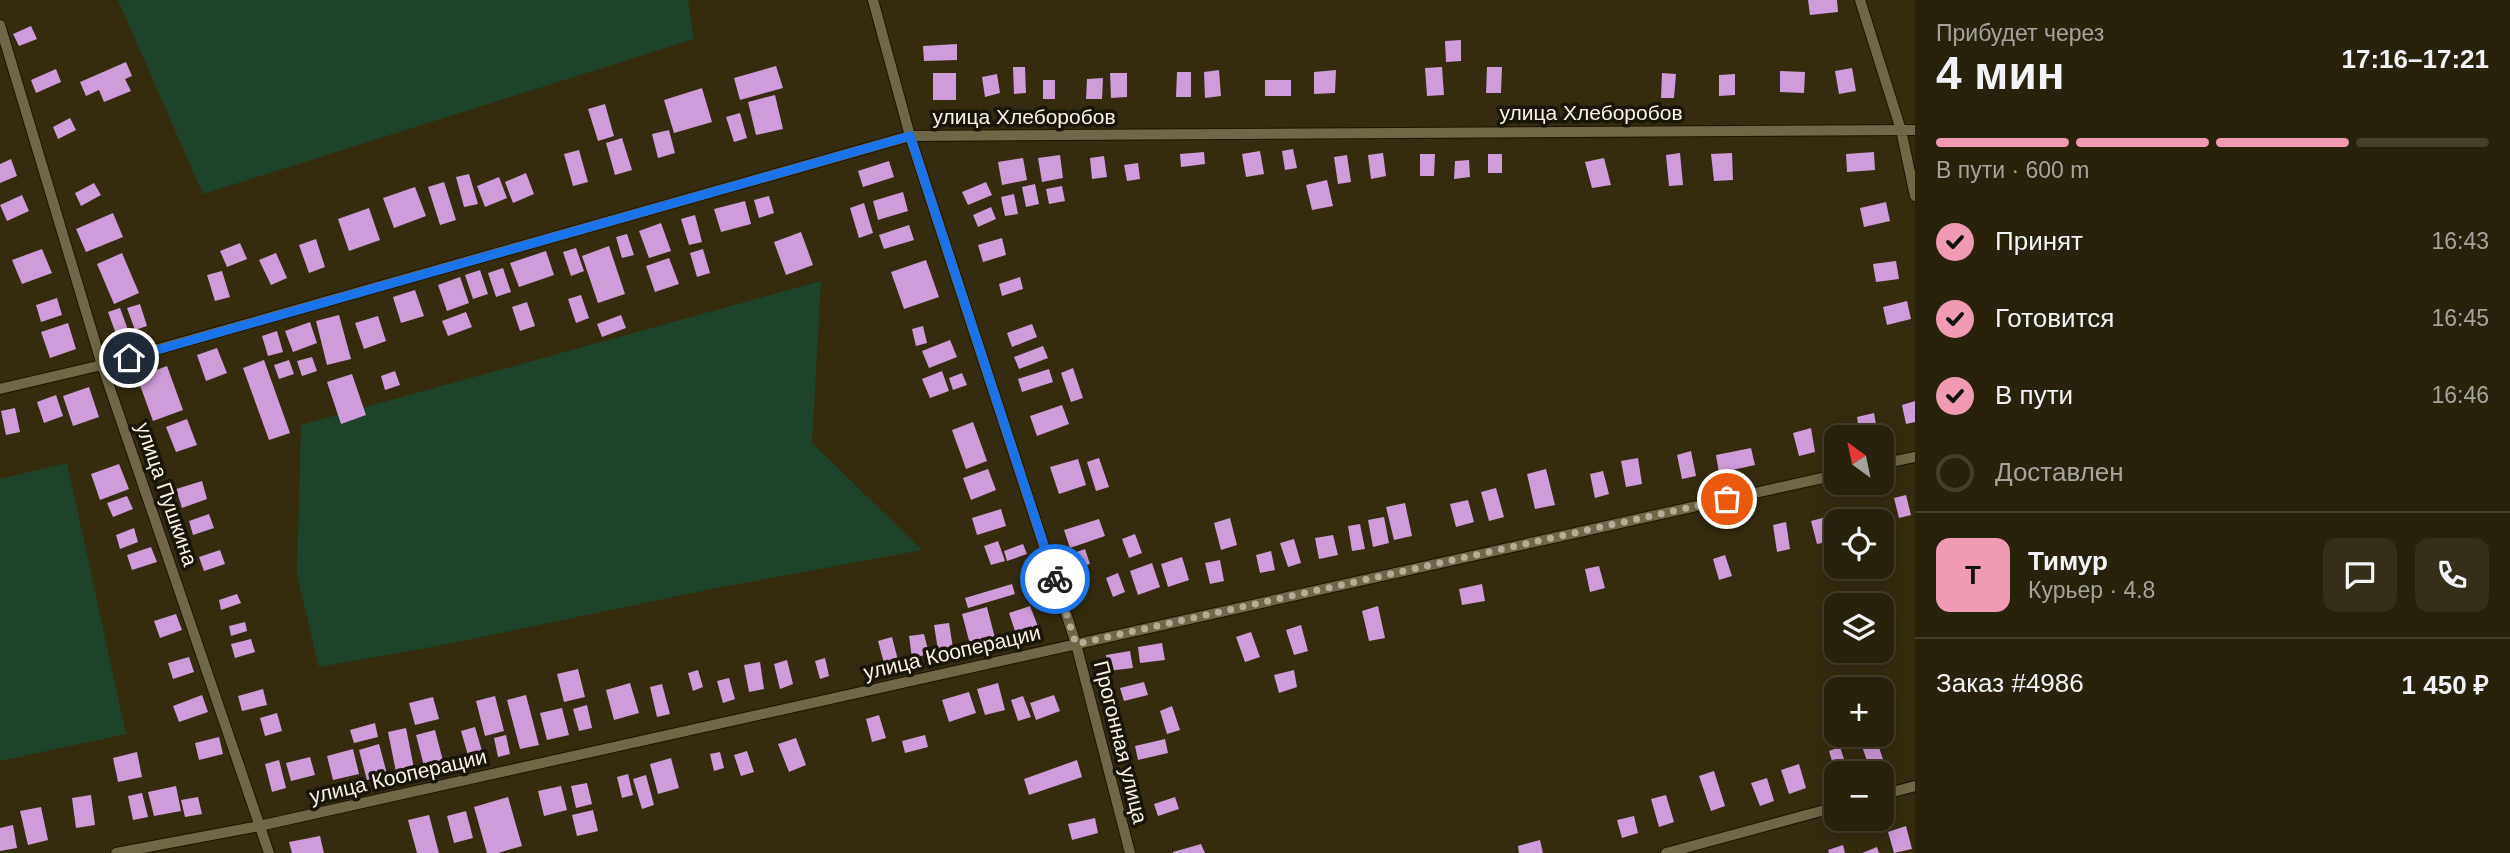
<!DOCTYPE html>
<html lang="ru">
<head>
<meta charset="utf-8">
<style>
	:root { --surface:#28210c; --page:#342e1a; --text:#f1f3f6; --muted:#a5a39d; --line:#443e2d; --accent:#f19ab3 }
	body { margin:0; font-family:Arial,sans-serif; background:var(--page); color:var(--text); height:100vh; display:flex; flex-direction:column; font-size:26px; white-space:nowrap }
	* { box-sizing:border-box; margin:0 }
	p { font-size:23px; color:var(--muted) }
	.icon { flex:none; width:38px; height:38px; fill:none; stroke:currentColor; stroke-width:2; stroke-linecap:round; stroke-linejoin:round }
	.map { position:relative; flex:1; overflow:hidden }
	.sheet { display:flex; flex-direction:column; background:var(--surface); width:595px }
	.sheet>* { flex:none }
	.needle { width:46px; rotate:327deg }
	.tools { position:absolute; left:1824px; top:425px; display:grid; gap:14px }
	.tools a { display:grid; place-items:center; width:70px; height:70px; border-radius:14px; background:var(--surface); box-shadow:0 4px 18px #0003,0 0 0 2px var(--line); font-size:35px }
	.pin { position:absolute; display:grid; place-items:center; width:60px; height:60px; color:#fff; margin:-30px; border:4px solid #fff; border-radius:50%; box-shadow:0 2px 7px #0007 }
	.courier { position:absolute; display:grid; place-items:center; width:70px; height:70px; margin:-35px; border:5px solid #1a73e8; border-radius:50%; background:#fff; color:#222; box-shadow:0 2px 9px #0007 }
	.summary em { font-style:normal; font-weight:700 }
	.summary div { display:flex; flex-direction:column-reverse }
	.summary { display:flex; align-items:center; justify-content:space-between; height:119px; padding:0 21px }
	h1 { font-size:46px; font-weight:700; line-height:52px }
	.bar { display:grid; grid-template-columns:repeat(4,1fr); gap:10px 7px; align-content:center; height:84px; padding:0 21px }
	.bar i { height:9px; border-radius:5px; background:var(--line) }
	.bar .selected { background:var(--accent) }
	.bar p { grid-column:span 4 }
	.line { display:flex; align-items:center; gap:18px; padding:0 21px; border-top:2px solid var(--line) }
	.line div { flex:1 }
	.round { display:grid; place-items:center; flex:none; width:74px; height:74px; border-radius:14px; background:var(--page) }
	ol { padding:0 21px; list-style:none }
	li { display:flex; align-items:center; gap:21px; height:77px }
	li p { margin-inline-start:auto }
	li .icon { padding:7px; border-radius:50%; background:var(--accent); color:#111; stroke-width:4 }
	li:last-child { color:var(--muted) }
	li i { width:38px; height:38px; border:4px solid var(--line); border-radius:50% }
	main { display:flex; flex:1; min-height:0 }
	.map>svg:first-child { display:block }
	.green { fill:#1e432a }
	.building { fill:#ce9cd9 }
	.lines { fill:none; stroke-linecap:round; stroke-linejoin:round }
	.minor-casing { stroke:#1d1400; stroke-width:12 }
	.minor { stroke:#706749; stroke-width:10 }
	.done { stroke:#b4ae99; stroke-width:7; stroke-dasharray:0 12.6 }
	.route { stroke:#1a73e8; stroke-width:9 }
	.labels { text-anchor:middle; dominant-baseline:central; stroke-width:7; stroke-linejoin:round; paint-order:stroke }
	.street-label { font-size:21px; fill:#f9f4e3; stroke:#191509 }
</style>
</head>
<body>
<main>
<div class="map">
<svg width="1915" height="853" viewBox="0 0 1915 853">
	<rect width="100%" height="100%" fill="#352c10"/>
	<!-- green -->
	<path class="green" d="M118,0H688L694,39L203,194Z
		M821,281L812,443L922,550L711,589L453,643L319,667L297,575L301,425Z
		M67,463L126,734L0,761V479Z"/>
	<!-- building -->
	<path class="building" d="M1808,0H1837L1838,12L1810,15Z
		M31,26L37,39L19,46L13,34Z
		M1461,40V61L1446,62L1445,41Z
		M957,44V60L924,61L923,46Z
		M126,62L132,76L125,79L131,91L104,102L99,90L86,96L80,82Z
		M776,66L783,88L740,100L734,78Z
		M1013,67H1025L1026,93L1014,94Z
		M1442,67L1444,95L1427,96L1425,68Z
		M1487,67H1502L1501,93H1486Z
		M1852,68L1856,91L1839,94L1835,71Z
		M56,69L61,82L36,93L31,80Z
		M1219,70L1221,96L1205,98L1204,72Z
		M1336,70L1335,93L1314,94V72Z
		M1780,71L1805,72L1804,93L1780,92Z
		M1177,72H1191V97H1176Z
		M933,73H956V100H933Z
		M1110,73H1127V97L1111,98Z
		M1662,73L1676,74L1674,98H1661Z
		M997,74L1000,93L985,97L982,77Z
		M1735,74V95L1719,96V75Z
		M1103,78L1102,99H1086L1087,79Z
		M1043,80H1055V99H1043Z
		M1265,80H1291V96H1265Z
		M702,88L712,122L674,133L664,100Z
		M775,95L783,129L756,135L748,102Z
		M605,104L614,136L598,141L588,109Z
		M740,113L747,138L734,142L726,117Z
		M70,118L76,130L58,139L53,127Z
		M669,130L675,153L658,158L652,134Z
		M622,138L632,170L615,175L606,143Z
		M1293,149L1297,168L1285,170L1282,151Z
		M579,150L588,182L573,186L564,154Z
		M1260,151L1264,174L1246,177L1242,154Z
		M1204,152L1205,164L1181,167L1180,154Z
		M1874,152L1875,170L1847,172L1846,154Z
		M1383,153L1386,176L1371,179L1368,155Z
		M1680,153L1683,185L1669,186L1666,155Z
		M1732,153L1733,180L1714,181L1711,154Z
		M1420,154H1435L1434,176H1420Z
		M1488,154H1502V173H1488Z
		M1060,155L1063,178L1042,182L1038,158Z
		M1347,155L1351,182L1338,184L1334,157Z
		M1104,156L1107,177L1092,179L1090,158Z
		M1023,158L1027,180L1002,185L998,162Z
		M1604,158L1611,185L1592,188L1585,162Z
		M11,159L17,176L0,183V164Z
		M1469,160L1470,177L1454,179L1455,161Z
		M889,161L894,177L863,187L858,171Z
		M1138,163L1140,179L1127,181L1124,165Z
		M526,173L534,194L513,203L505,182Z
		M469,174L478,204L464,207L456,177Z
		M499,177L507,198L485,207L477,186Z
		M1327,180L1333,206L1312,210L1306,185Z
		M444,182L456,220L440,225L428,187Z
		M986,182L992,195L968,205L962,192Z
		M94,183L101,195L81,206L75,193Z
		M1035,184L1039,204L1026,207L1022,187Z
		M1062,186L1065,201L1049,204L1046,189Z
		M415,187L426,216L394,228L383,198Z
		M903,192L908,211L878,220L873,201Z
		M1014,194L1018,214L1005,216L1001,197Z
		M22,195L29,211L7,221L0,205Z
		M769,196L774,213L759,218L754,200Z
		M745,201L751,224L721,232L714,209Z
		M1886,202L1890,221L1864,227L1860,208Z
		M864,203L873,233L859,238L850,208Z
		M991,207L996,219L978,227L973,215Z
		M369,208L380,240L349,251L338,219Z
		M113,213L123,237L86,252L76,229Z
		M695,215L702,242L689,245L681,219Z
		M661,223L671,251L649,258L639,231Z
		M909,225L914,240L884,249L879,235Z
		M801,232L813,265L786,275L774,242Z
		M627,234L634,255L622,258L616,237Z
		M1002,238L1006,255L983,262L978,245Z
		M316,239L325,267L309,273L299,245Z
		M240,243L247,259L227,267L220,251Z
		M609,246L625,294L598,303L582,256Z
		M576,248L584,271L571,276L563,252Z
		M42,249L52,273L22,284L12,260Z
		M703,249L710,273L697,277L690,253Z
		M546,251L554,275L519,287L510,263Z
		M122,253L139,293L114,304L97,264Z
		M276,253L287,278L271,285L259,260Z
		M669,258L679,284L655,292L646,266Z
		M926,260L939,297L904,309L891,272Z
		M1896,261L1899,279L1876,282L1873,264Z
		M503,268L511,292L496,297L488,273Z
		M480,270L488,294L473,299L465,275Z
		M222,271L230,297L215,301L207,275Z
		M460,277L469,303L447,311L438,285Z
		M1020,277L1023,289L1002,296L999,284Z
		M415,290L424,316L401,323L393,297Z
		M581,295L589,318L576,323L568,299Z
		M57,298L62,315L41,322L36,305Z
		M1907,301L1911,319L1887,325L1883,307Z
		M527,302L535,326L520,331L512,307Z
		M140,304L147,326L135,330L127,308Z
		M120,308L128,330L116,334L108,312Z
		M466,312L472,327L448,336L442,321Z
		M339,315L351,359L327,365L316,321Z
		M621,315L626,328L602,337L597,324Z
		M378,316L386,341L364,349L355,323Z
		M310,322L317,343L293,352L285,331Z
		M68,323L76,349L50,358L41,332Z
		M1032,324L1037,337L1012,347L1007,333Z
		M923,326L927,343L916,346L912,329Z
		M277,331L283,352L268,356L262,336Z
		M950,340L957,357L929,368L922,351Z
		M1043,346L1048,358L1019,369L1014,357Z
		M217,348L227,373L206,381L197,355Z
		M312,357L317,371L302,376L297,361Z
		M264,360L290,433L269,440L243,368Z
		M289,360L294,374L279,379L274,365Z
		M167,366L183,410L153,421L137,377Z
		M1073,368L1083,398L1071,402L1061,373Z
		M1049,369L1053,382L1022,392L1018,379Z
		M395,371L400,385L385,390L381,376Z
		M942,371L949,391L930,398L922,379Z
		M962,373L967,385L953,390L949,378Z
		M352,374L366,415L341,424L327,382Z
		M89,387L99,417L73,426L63,396Z
		M56,395L63,416L44,423L37,402Z
		M1915,401V422L1906,424L1902,405Z
		M1062,405L1069,424L1037,436L1030,416Z
		M15,408L20,432L6,435L1,411Z
		M1874,413L1878,436L1860,438L1857,417Z
		M187,419L197,445L176,452L166,427Z
		M973,422L987,461L966,469L952,430Z
		M1811,428L1815,452L1799,456L1793,433Z
		M1751,448L1755,465L1719,473L1716,455Z
		M1691,451L1696,476L1682,479L1677,455Z
		M1099,458L1109,487L1096,491L1087,462Z
		M1638,458L1642,484L1626,487L1621,461Z
		M1078,459L1086,485L1059,494L1050,467Z
		M119,464L129,489L100,500L91,474Z
		M988,469L996,490L971,500L963,478Z
		M1546,469L1555,505L1535,509L1527,474Z
		M1603,471L1609,494L1595,498L1590,474Z
		M202,481L207,499L182,508L176,489Z
		M1496,488L1504,517L1489,521L1481,492Z
		M1906,495L1911,515L1899,518L1894,498Z
		M127,496L133,509L113,517L107,503Z
		M1468,500L1474,522L1456,527L1450,504Z
		M1405,503L1412,536L1394,540L1386,507Z
		M1001,509L1006,526L977,535L972,518Z
		M1853,509L1856,522H1840L1838,513Z
		M209,514L214,528L193,535L189,521Z
		M1384,517L1389,543L1373,547L1368,520Z
		M1826,517L1832,541L1817,544L1811,521Z
		M1230,518L1237,545L1221,550L1214,523Z
		M1099,519L1105,536L1070,548L1064,530Z
		M1786,522L1790,549L1777,552L1773,525Z
		M1360,524L1365,549L1352,551L1348,526Z
		M134,528L138,542L120,549L116,535Z
		M1135,534L1142,553L1129,558L1122,539Z
		M1333,535L1338,555L1319,559L1315,538Z
		M1294,539L1301,563L1288,567L1280,543Z
		M998,541L1005,561L991,565L984,546Z
		M1023,544L1027,554L1007,561L1004,551Z
		M151,547L157,562L132,570L127,555Z
		M1085,549L1090,564L1076,568L1071,554Z
		M220,550L225,564L204,571L199,557Z
		M1271,551L1275,570L1260,573L1256,555Z
		M1725,555L1732,576L1719,580L1713,559Z
		M1182,557L1189,580L1168,587L1161,564Z
		M1220,560L1224,581L1210,584L1205,563Z
		M1152,563L1160,587L1138,595L1130,571Z
		M1599,566L1605,588L1590,592L1585,569Z
		M1118,573L1125,592L1113,597L1106,578Z
		M1012,584L1015,594L968,608L965,598Z
		M1482,584L1485,601L1462,605L1459,589Z
		M237,594L241,603L221,610L219,600Z
		M1030,606L1039,629L1017,637L1009,613Z
		M1378,606L1385,638L1369,641L1362,611Z
		M987,607L996,642L971,648L962,614Z
		M176,614L182,630L160,638L154,621Z
		M245,622L247,631L231,636L229,626Z
		M949,623L953,648L938,650L934,625Z
		M1301,625L1308,651L1294,655L1286,630Z
		M1251,632L1260,657L1245,662L1236,637Z
		M924,634L929,654L912,658L909,636Z
		M892,637L898,660L884,663L878,641Z
		M251,639L255,652L235,658L231,644Z
		M1162,643L1165,660L1140,663L1138,647Z
		M1130,651L1133,668L1108,671L1106,655Z
		M189,657L194,672L173,679L168,663Z
		M825,658L829,676L820,679L815,661Z
		M787,660L793,684L780,689L774,664Z
		M760,662L764,689L749,692L744,665Z
		M578,669L585,697L564,702L557,674Z
		M698,670L703,687L693,691L688,673Z
		M1294,670L1297,687L1279,693L1274,675Z
		M729,678L735,699L723,703L717,681Z
		M1144,682L1148,695L1124,701L1120,688Z
		M630,683L639,713L614,720L606,690Z
		M998,683L1005,710L985,715L977,689Z
		M662,684L670,714L657,717L650,687Z
		M263,689L267,705L242,711L238,696Z
		M969,692L976,713L949,722L942,700Z
		M202,695L208,712L179,722L173,706Z
		M526,695L539,745L520,749L507,700Z
		M1054,695L1060,711L1036,720L1030,703Z
		M495,696L504,731L485,736L476,701Z
		M1023,696L1031,717L1018,721L1011,700Z
		M433,697L439,719L415,725L409,703Z
		M587,705L592,728L579,731L573,709Z
		M1172,706L1180,730L1167,734L1160,711Z
		M562,708L569,735L547,740L540,713Z
		M277,713L282,731L265,736L260,718Z
		M879,715L886,738L872,742L866,719Z
		M375,723L378,737L354,743L350,730Z
		M475,727L482,751L468,755L461,731Z
		M406,728L414,768L396,772L388,732Z
		M435,730L443,761L424,766L416,735Z
		M506,735L510,754L498,757L494,738Z
		M925,735L928,747L905,753L902,741Z
		M1875,736L1885,765L1870,769L1860,741Z
		M219,737L223,754L199,760L195,743Z
		M796,738L806,765L789,772L778,744Z
		M1165,739L1168,753L1138,760L1135,746Z
		M379,744L387,774L367,780L359,750Z
		M1840,747L1849,774H1836L1829,751Z
		M353,749L359,774L333,780L327,756Z
		M747,751L754,772L741,776L734,755Z
		M137,752L142,777L118,782L113,758Z
		M720,752L724,768L714,771L710,754Z
		M310,757L315,775L291,781L286,763Z
		M671,758L679,788L658,794L650,764Z
		M279,760L286,788L272,792L265,764Z
		M1077,760L1082,777L1029,795L1024,779Z
		M1799,764L1806,788L1789,794L1781,770Z
		M1714,771L1725,806L1711,811L1699,776Z
		M628,774L633,795L622,798L617,777Z
		M646,775L654,805L642,809L633,779Z
		M1767,778L1774,801L1760,806L1751,783Z
		M587,783L592,804L576,808L571,786Z
		M176,786L181,811L154,816L148,792Z
		M561,786L567,810L544,816L538,791Z
		M142,793L148,817L133,820L128,796Z
		M91,795L95,825L76,828L72,798Z
		M1666,795L1674,822L1659,827L1651,799Z
		M198,797L202,814L185,817L181,800Z
		M508,797L522,846L498,853H487L474,807Z
		M1175,797L1179,809L1158,816L1154,804Z
		M41,807L48,840L28,845L20,811Z
		M593,810L598,831L577,836L572,815Z
		M466,811L473,838L454,843L447,816Z
		M429,815L439,853H417L408,820Z
		M1634,816L1638,833L1622,838L1617,820Z
		M1095,818L1098,833L1072,840L1068,824Z
		M13,825L17,848L0,851V828Z
		M1906,826L1912,849L1894,853L1888,832Z
		M320,836L324,853H292L289,842Z
		M1540,840L1543,853H1519L1518,846Z
		M1201,844L1205,853H1173V852Z
		M1843,845L1845,853H1829L1828,850Z
		M1877,847L1879,853H1862Z"/>
	<g class="lines">
		<!-- minor casing -->
		<g class="minor-casing">
			<path id="minor" d="M873,0L910,136L1076,644L1130,853
				M1860,0L1901,130L1915,196
				M0,25L102,365L269,853
				M0,389L102,365L910,136L1915,130
				M1881,464L1915,457
				M1881,795L1915,786
				M116,853L259,826L1836,475
				M1666,853L1836,807"/>
		</g>
		<!-- minor -->
		<use href="#minor" class="minor"/>
	</g>
	<g class="lines">
		<!-- done -->
		<path class="done" d="M1055,579L1076,644L1727,499"/>
		<!-- route -->
		<path class="route" d="M129,358L910,136L1055,579"/>
	</g>
	<g class="labels">
		<!-- street labels -->
		<g class="street-label">
			<text x="1591" y="112">улица Хлеборобов</text>
			<text x="1024" y="116">улица Хлеборобов</text>
			<text transform="translate(167 494) rotate(71)">улица Пушкина</text>
			<text transform="translate(952 652) rotate(-13)">улица Кооперации</text>
			<text transform="translate(1121 742) rotate(76)">Прогонная улица</text>
			<text transform="translate(398 776) rotate(-13)">улица Кооперации</text>
		</g>
	</g>
</svg>
<div class="tools">
<a><svg class="needle" viewBox="-14 -14 28 28"><path d="M0-13l5 13h-10z" fill="#e53935"/><path d="M0 13l5-13h-10z" fill="#a5a39d"/></svg></a>
<a><svg class="icon" aria-label="locate" viewBox="0 0 24 24"><circle cx="12" cy="12" r="6"/><path d="M12 2v4M12 18v4M2 12h4M18 12h4"/></svg></a>
<a><svg class="icon" aria-label="layers" viewBox="0 0 24 24"><path d="M12 4l9 5-9 5-9-5zM3 14l9 5 9-5"/></svg></a>
<a>+</a>
<a>−</a>
</div>
<div class="pin" style="left:1727px;top:499px;background:#ea580c"><svg class="icon" aria-label="bag" viewBox="0 0 24 24"><path d="M5 8h14l-1 12H6zM9 8a3 3 0 0 1 6 0"/></svg></div>
<div class="pin" style="left:129px;top:358px;background:#1f2937"><svg class="icon" aria-label="home" viewBox="0 0 24 24"><path d="M3 11l9-7 9 7M6 9v11h12V9"/></svg></div>
<div class="courier" style="left:1055px;top:579px"><svg class="icon" aria-label="bike" viewBox="0 0 24 24"><circle cx="6" cy="16" r="4"/><circle cx="18" cy="16" r="4"/><path d="M6 16l4-8h5l3 8M10 8l3 8H6M13 5h3"/></svg></div>
</div>
<section class="sheet">
<div class="summary"><div><h1>4 мин</h1><p>Прибудет через</p></div><em>17:16–17:21</em></div>
<div class="bar"><i class="selected"></i><i class="selected"></i><i class="selected"></i><i></i><p>В пути · 600 m</p></div>
<ol>
<li><svg class="icon" aria-label="check" viewBox="0 0 24 24"><path d="M5 12l5 5 9-10"/></svg>Принят<p>16:43</p></li>
<li><svg class="icon" aria-label="check" viewBox="0 0 24 24"><path d="M5 12l5 5 9-10"/></svg>Готовится<p>16:45</p></li>
<li><svg class="icon" aria-label="check" viewBox="0 0 24 24"><path d="M5 12l5 5 9-10"/></svg>В пути<p>16:46</p></li>
<li><i></i>Доставлен</li>
</ol>
<div class="line" style="height:126px"><b class="round" style="background:var(--accent);color:#111">Т</b><div><b>Тимур</b><p>Курьер · 4.8</p></div><a class="round"><svg class="icon" aria-label="chat" viewBox="0 0 24 24"><path d="M4 5h16v11H9l-5 4z"/></svg></a><a class="round"><svg class="icon" aria-label="phone" viewBox="0 0 24 24"><path d="M5 4h4l2 5-3 2q2 4 5 5l2-3 5 2v4C11 20 4 13 5 4z"/></svg></a></div>
<div class="line" style="height:91px"><div>Заказ #4986</div><b>1 450 ₽</b></div>
</section>
</main>
</body>
</html>
